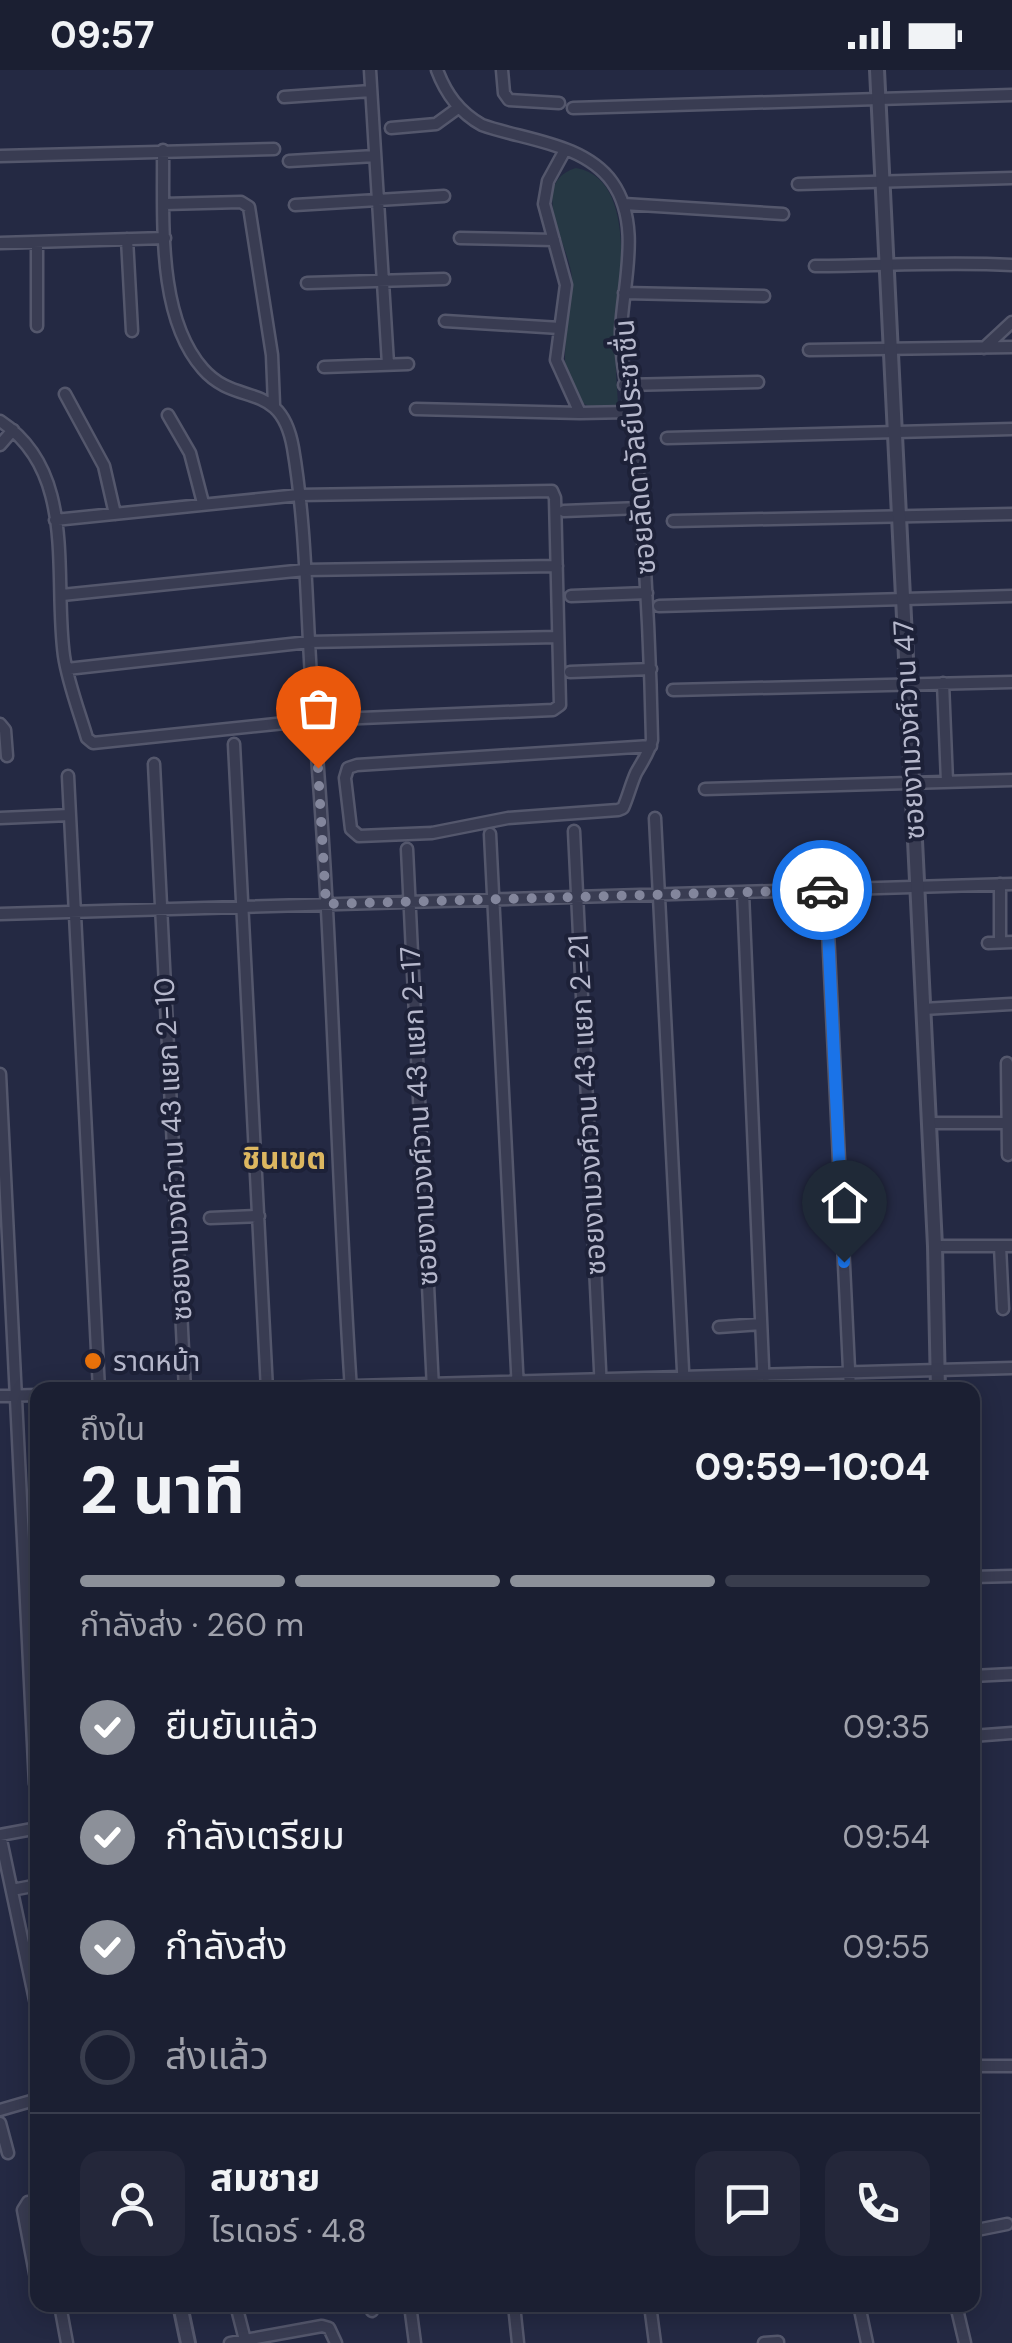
<!DOCTYPE html>
<html lang="th">
<head>
<meta charset="utf-8">
<style>
	:root { --surface:#1b1f32; --page:#24273a; --text:#f1f3f6; --muted:#a0a2ac; --line:#393d4d; --accent:#8c9099 }
	body { margin:0; font-family:"DM Sans","Noto Sans Thai",sans-serif; background:var(--page); color:var(--text); height:100vh; display:flex; flex-direction:column; font-size:38px; white-space:nowrap }
	* { box-sizing:border-box; margin:0 }
	p { font-size:32px; color:var(--muted) }
	.icon { flex:none; width:55px; height:55px; fill:none; stroke:currentColor; stroke-width:2; stroke-linecap:round; stroke-linejoin:round }
	.map { position:relative; flex:1; overflow:hidden }
	.panel { position:absolute; left:30px; top:1312px; width:950px; height:930px; display:flex; flex-direction:column; background:var(--surface); border-radius:20px; box-shadow:0 5px 25px #0003,0 0 0 2px var(--line) }
	.panel>* { flex:none }
	.pin { position:absolute; display:grid; place-items:center; width:85px; height:85px; color:#fff; margin:-102px -42px; border-radius:50% 50% 50% 0; rotate:-45deg; box-shadow:0 0 10px #0007 }
	.pin .icon { rotate:45deg }
	.courier { position:absolute; display:grid; place-items:center; width:100px; height:100px; margin:-50px; border:8px solid #1a73e8; border-radius:50%; background:#fff; color:#222; box-shadow:0 2px 12px #0007 }
	.head em { font-style:normal; font-weight:700 }
	.head div { display:flex; flex-direction:column-reverse }
	.head { display:flex; align-items:center; justify-content:space-between; height:170px; padding:0 50px }
	h1 { font-size:65px; font-weight:700; line-height:75px }
	.bar { display:grid; grid-template-columns:repeat(4,1fr); gap:15px 10px; align-content:center; height:120px; padding:0 50px }
	.bar i { height:12px; border-radius:8px; background:var(--line) }
	.bar .on { background:var(--accent) }
	.bar p { grid-column:span 4 }
	.line { display:flex; align-items:center; gap:25px; padding:0 50px; border-top:2px solid var(--line) }
	.line div { flex:1 }
	.round { display:grid; place-items:center; flex:none; width:105px; height:105px; border-radius:20px; background:var(--page) }
	ol { padding:0 50px; list-style:none }
	li { display:flex; align-items:center; gap:30px; height:110px }
	li p { margin-inline-start:auto }
	li .icon { padding:10px; border-radius:50%; background:var(--accent); color:#fff; stroke-width:4 }
	li:last-child { color:var(--muted) }
	li i { width:55px; height:55px; border:5px solid var(--line); border-radius:50% }
	.status { display:flex; justify-content:space-between; align-items:center; height:70px; padding:0 50px; background:var(--surface); direction:ltr }
	.status svg { height:28px; fill:currentColor }
	.map>svg:first-child { display:block }
	.green { fill:#263844 }
	.lines { fill:none; stroke-linecap:round; stroke-linejoin:round }
	.minor-casing { stroke:#54576c; stroke-width:15 }
	.tertiary-casing { stroke:#54576c; stroke-width:18 }
	.minor { stroke:#393c52; stroke-width:10 }
	.tertiary { stroke:#393c52; stroke-width:12 }
	.done { stroke:#83869c; stroke-width:10; stroke-dasharray:0 18 }
	.route { stroke:#1a73e8; stroke-width:12 }
	.food-dot { fill:#e8710a; stroke:#1d2138; stroke-width:4 }
	.labels { text-anchor:middle; dominant-baseline:central; stroke-width:8; stroke-linejoin:round; paint-order:stroke }
	.street-label { font-size:28px; fill:#b6b8cc; stroke:#1d2138 }
	.poi-label { font-size:28px; fill:#b6b8cc; stroke:#1d2138; text-anchor:start }
	.neighbourhood-label { font-size:30px; font-weight:bold; fill:#ddb760; stroke:#1d2138 }
</style>
</head>
<body>
<div class="status"><b>09:57</b><svg viewBox="0 0 49 12"><path d="M0 12V9h3v3zM5 12V6h3v6zM10 12V3h3v9zM15 12V0h3v12zM26 1h20v11H26zM47 4h2v5h-2z"/></svg></div>
<div class="map">
<svg width="1012" height="2273" viewBox="0 0 1012 2273">
	<rect width="100%" height="100%" fill="#242943"/>
	<!-- green -->
	<path class="green" d="M576,98C642,109 617,233 616,280C615,298 617,316 618,334L615,340C537,343 574,251 572,208C570,177 526,113 576,98Z"/>
	<g class="lines">
		<!-- minor casing -->
		<g class="minor-casing">
			<path id="minor" d="M370,0L388,294
				M437,0C446,24 459,42 482,55C524,70 584,73 612,112C642,154 623,213 621,260C620,297 631,330 635,366C644,467 650,569 652,670C649,683 642,692 636,703C631,714 628,727 623,738L618,740L508,748L432,763L359,766L351,759L345,708L348,698L357,695L651,676
				M502,0L504,23L509,30L559,33
				M284,27L371,21
				M573,38L1012,25
				M391,58L436,54L458,38
				M163,80C164,147 156,246 203,299C237,338 281,309 293,378C308,467 306,558 314,649C333,872 336,1096 351,1320
				M565,80L548,111L544,134L566,215L556,290L580,343L630,342
				M0,86L274,79
				M289,91L375,86
				M798,114L1012,108
				M164,134L241,132L249,137L272,285L274,335
				M624,134L783,144
				M295,135L444,126
				M460,168L554,170
				M127,169L132,261
				M37,172V256
				M0,173L165,168
				M815,196C881,196 946,191 1012,195
				M307,213L444,209
				M624,223L764,226
				M445,251L560,258
				M984,278L1012,252
				M809,280L1012,277
				M324,297L408,294
				M624,315L758,312
				M65,324L104,396L115,444
				M416,339L580,343
				M168,345L190,383L203,433
				M0,351C78,402 53,506 64,586C68,613 79,641 87,668L93,673L314,650L553,640L560,635L555,428L552,421L299,425L55,450
				M667,368L1012,359
				M0,375L13,360
				M564,441L640,438
				M673,451L1012,444
				M62,525L305,500L557,496
				M571,526L647,523
				M659,536L1012,526
				M67,599L309,572L558,567
				M570,602L651,599
				M943,613L947,712
				M673,620L1012,612
				M0,654L5,660L7,686
				M234,674L267,1320
				M154,694L185,1320
				M68,706L99,1320
				M705,719L1012,710
				M0,748L70,745
				M655,748L684,1320
				M574,761L601,1320
				M490,764L518,1320
				M407,779L433,1319
				M1000,814V872
				M826,819L850,1320
				M743,823L764,1320
				M0,844L1012,814
				M988,873L1012,872
				M923,939L1011,934
				M1007,993L1008,1085
				M0,1004L35,1714
				M929,1053H1008
				M210,1148L259,1146
				M935,1176H1012
				M1000,1176L1003,1239
				M719,1257L761,1254
				M210,1320L1012,1298
				M0,1326L38,1325
				M972,1507L1012,1506
				M972,1606L1012,1604
				M972,1666L1012,1663
				M0,1765L38,1944
				M0,1765L38,1758
				M12,1820L38,1815
				M972,1996H1012
				M0,2040L38,2029
				M0,2053L8,2083
				M38,2133L28,2132L23,2140L38,2219
				M972,2161L1007,2154
				M60,2235L67,2273
				M236,2235L245,2270L322,2256L329,2258L336,2273
				M371,2235L372,2241
				M410,2235L415,2273
				M514,2235L518,2273
				M650,2235L655,2273
				M859,2235L867,2273
				M956,2235L965,2273
				M230,2273L245,2270
				M764,2273L778,2272"/>
		</g>
		<!-- tertiary casing -->
		<g class="tertiary-casing">
			<path id="tertiary" d="M877,0L935,1176L938,1320
				M180,2235L188,2273"/>
		</g>
		<!-- minor -->
		<use href="#minor" class="minor"/>
		<!-- tertiary -->
		<use href="#tertiary" class="tertiary"/>
	</g>
	<g class="lines">
		<!-- done -->
		<path class="done" d="M318,698L326,834L822,820"/>
		<!-- route -->
		<path class="route" d="M822,820H826L844,1192"/>
	</g>
	<!-- markers -->
	<circle class="food-dot" cx="93" cy="1291" r="10"/>
	<g class="labels">
		<!-- street labels -->
		<g class="street-label">
			<text transform="translate(635 377) rotate(-95)">ซอยลัดดาวัลย์ประชาชื่น</text>
			<text transform="translate(909 660) rotate(-93)">ซอยงามวงศ์วาน 47</text>
			<text transform="translate(587 1035) rotate(-93)">ซอยงามวงศ์วาน 43 แยก 2-21</text>
			<text transform="translate(419 1046) rotate(-93)">ซอยงามวงศ์วาน 43 แยก 2-17</text>
			<text transform="translate(173 1079) rotate(-93)">ซอยงามวงค์วาน 43 แยก 2-10</text>
		</g>
		<!-- poi labels -->
		<g class="poi-label">
			<text x="113" y="1291">ราดหน้า</text>
		</g>
		<!-- neighbourhood labels -->
		<g class="neighbourhood-label">
			<text x="284" y="1088">ชินเขต</text>
		</g>
	</g>
</svg>
<div class="pin" style="left:318px;top:698px;background:#ea580c"><svg class="icon" aria-label="bag" viewBox="0 0 24 24"><path d="M5 8h14l-1 12H6zM9 8a3 3 0 0 1 6 0"/></svg></div>
<div class="pin" style="left:844px;top:1192px;background:#1f2937"><svg class="icon" aria-label="home" viewBox="0 0 24 24"><path d="M3 11l9-7 9 7M6 9v11h12V9"/></svg></div>
<div class="courier" style="left:822px;top:820px"><svg class="icon" aria-label="car" viewBox="0 0 24 24"><path d="M5 17H2v-5l4-1 3-4h7l3 4 3 1v5h-3M9 17h6M6 11h13"/><circle cx="7" cy="17" r="2"/><circle cx="17" cy="17" r="2"/></svg></div>
<section class="panel">
<div class="head"><div><h1>2 นาที</h1><p>ถึงใน</p></div><em>09:59–10:04</em></div>
<div class="bar"><i class="on"></i><i class="on"></i><i class="on"></i><i></i><p>กำลังส่ง · 260 m</p></div>
<ol>
<li><svg class="icon" aria-label="check" viewBox="0 0 24 24"><path d="M5 12l5 5 9-10"/></svg>ยืนยันแล้ว<p>09:35</p></li>
<li><svg class="icon" aria-label="check" viewBox="0 0 24 24"><path d="M5 12l5 5 9-10"/></svg>กำลังเตรียม<p>09:54</p></li>
<li><svg class="icon" aria-label="check" viewBox="0 0 24 24"><path d="M5 12l5 5 9-10"/></svg>กำลังส่ง<p>09:55</p></li>
<li><i></i>ส่งแล้ว</li>
</ol>
<div class="line" style="height:180px"><a class="round"><svg class="icon" aria-label="person" viewBox="0 0 24 24"><circle cx="12" cy="8" r="4"/><path d="M4 21q1-7 8-7t8 7"/></svg></a><div><b>สมชาย</b><p>ไรเดอร์ · 4.8</p></div><a class="round"><svg class="icon" aria-label="chat" viewBox="0 0 24 24"><path d="M4 5h16v11H9l-5 4z"/></svg></a><a class="round"><svg class="icon" aria-label="phone" viewBox="0 0 24 24"><path d="M5 4h4l2 5-3 2q2 4 5 5l2-3 5 2v4C11 20 4 13 5 4z"/></svg></a></div>
</section>
</div>
</body>
</html>
